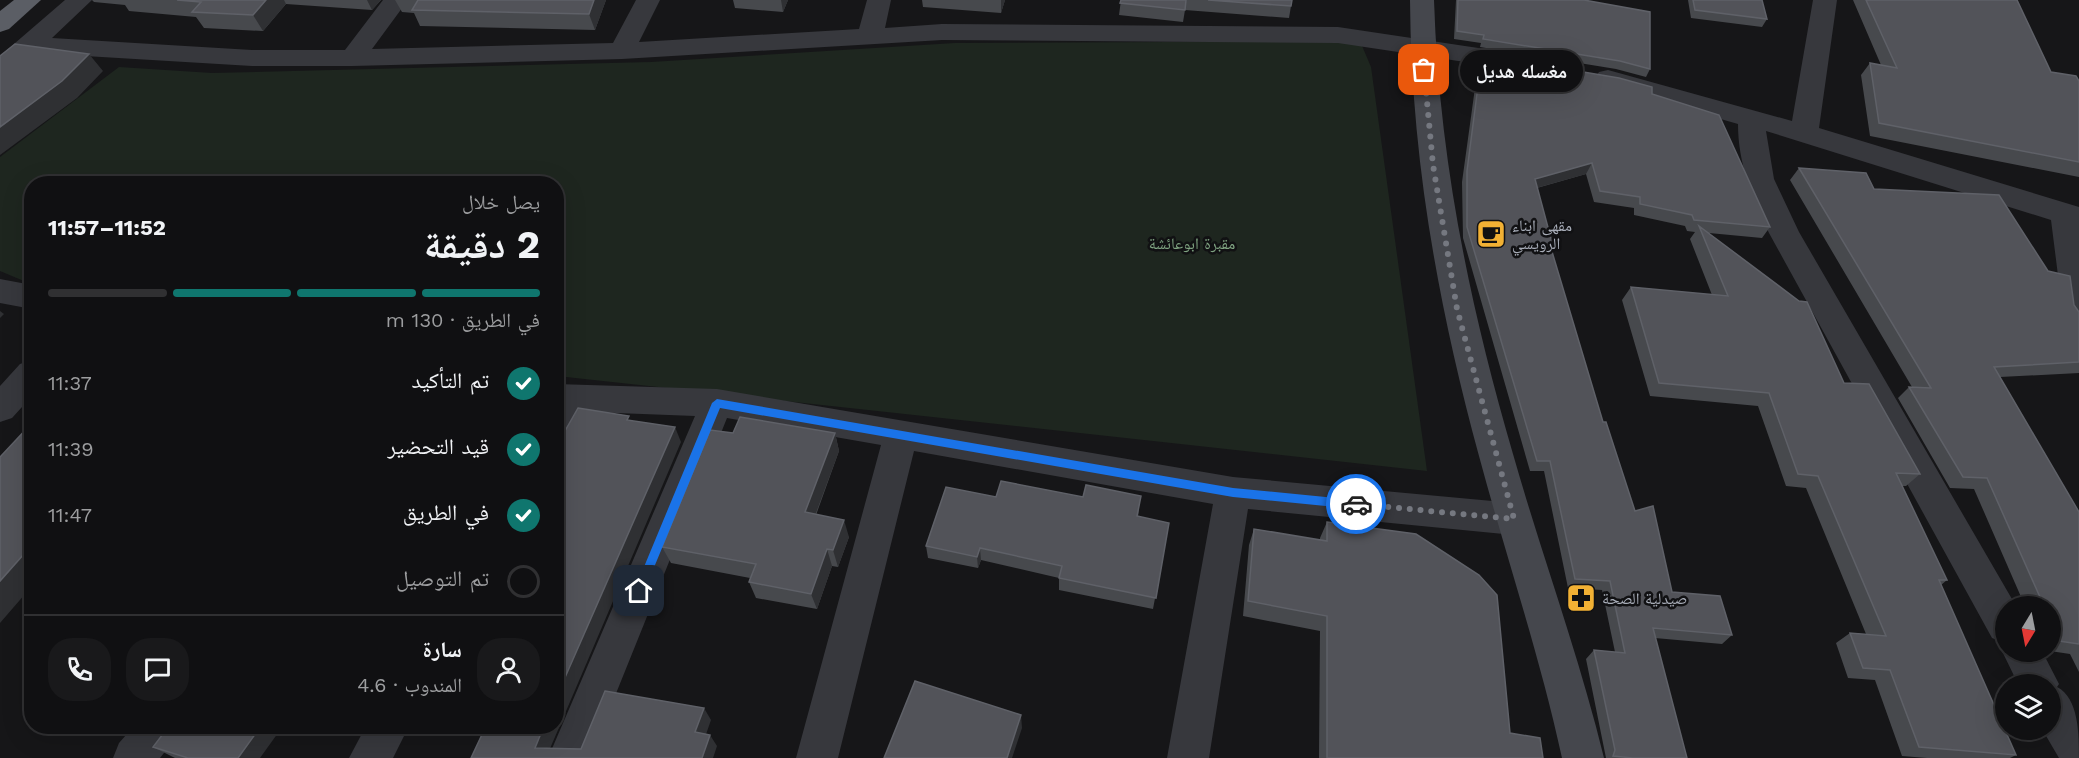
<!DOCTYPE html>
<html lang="ar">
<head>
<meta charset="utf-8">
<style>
	:root { --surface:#101012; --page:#19191b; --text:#f1f3f6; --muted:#9c9d9f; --line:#303032; --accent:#0f766e }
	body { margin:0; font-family:"Work Sans","Noto Naskh Arabic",sans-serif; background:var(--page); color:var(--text); direction:rtl; height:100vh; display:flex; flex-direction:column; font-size:22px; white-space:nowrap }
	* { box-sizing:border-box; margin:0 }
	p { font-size:20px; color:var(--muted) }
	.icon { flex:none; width:33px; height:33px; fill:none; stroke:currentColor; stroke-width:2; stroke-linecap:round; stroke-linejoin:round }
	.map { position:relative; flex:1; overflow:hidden; direction:ltr }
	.side { position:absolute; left:24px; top:176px; width:540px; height:558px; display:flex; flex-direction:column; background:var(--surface); border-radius:24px; box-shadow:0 6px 24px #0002,0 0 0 2px var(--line); direction:rtl }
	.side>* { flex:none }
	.needle { width:39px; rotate:190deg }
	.buttons { position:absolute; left:1995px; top:596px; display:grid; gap:12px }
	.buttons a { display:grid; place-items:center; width:66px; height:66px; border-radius:50%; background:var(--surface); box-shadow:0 6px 24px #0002,0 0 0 2px var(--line); font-size:30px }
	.pin { position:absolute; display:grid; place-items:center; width:51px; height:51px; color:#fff; margin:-26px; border-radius:12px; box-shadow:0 3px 9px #0006 }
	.courier { position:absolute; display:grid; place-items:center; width:60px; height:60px; margin:-30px; border:4px solid #1a73e8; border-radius:50%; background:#fff; color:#222; box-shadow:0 2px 8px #0007 }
	.bubble { position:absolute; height:42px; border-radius:21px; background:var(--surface); box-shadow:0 6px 24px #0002,0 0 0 2px var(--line); font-size:20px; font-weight:700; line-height:42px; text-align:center; direction:rtl }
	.head em { font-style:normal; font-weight:700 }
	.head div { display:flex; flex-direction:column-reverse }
	.head { display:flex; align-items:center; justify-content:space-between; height:102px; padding:0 24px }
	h1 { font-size:39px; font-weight:700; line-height:45px }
	.bar { display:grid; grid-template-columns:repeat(4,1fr); gap:9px 6px; align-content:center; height:72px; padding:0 24px }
	.bar i { height:8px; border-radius:4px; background:var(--line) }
	.bar .active { background:var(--accent) }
	.bar p { grid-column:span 4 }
	.line { display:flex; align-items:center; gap:15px; padding:0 24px; border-top:2px solid var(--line) }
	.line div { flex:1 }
	.round { display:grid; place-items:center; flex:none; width:63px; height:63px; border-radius:24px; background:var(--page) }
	ol { padding:0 24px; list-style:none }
	li { display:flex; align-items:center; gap:18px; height:66px }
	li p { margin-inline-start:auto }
	li .icon { padding:6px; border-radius:50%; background:var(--accent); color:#fff; stroke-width:4 }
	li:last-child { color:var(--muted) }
	li i { width:33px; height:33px; border:3px solid var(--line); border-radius:50% }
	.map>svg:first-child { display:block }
	.green { fill:#1e261f }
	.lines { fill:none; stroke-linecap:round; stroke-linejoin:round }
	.minor { fill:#37383d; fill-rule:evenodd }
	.secondary { fill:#45474d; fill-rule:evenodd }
	.trunk { fill:#5b5e65; fill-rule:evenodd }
	.wall { fill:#47494d }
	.shaded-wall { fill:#2f3033 }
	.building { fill:#525359; stroke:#5f6168; stroke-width:1.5 }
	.route { fill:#1a73e8 }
	.done { stroke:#757880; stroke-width:6; stroke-dasharray:0 10.8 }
	.labels { text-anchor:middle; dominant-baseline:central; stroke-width:5; stroke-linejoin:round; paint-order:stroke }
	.poi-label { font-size:16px; fill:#a8adb8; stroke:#111113; text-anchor:start }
	.park-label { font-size:16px; fill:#7fa381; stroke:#111113 }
</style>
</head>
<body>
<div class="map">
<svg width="2079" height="758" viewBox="0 0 2079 758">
	<rect width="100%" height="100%" fill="#161618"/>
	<!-- green -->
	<path class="green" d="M1360,41L1371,67L1427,471L557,376L556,183H32L31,284L0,271V157L119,67L212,73L651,62L955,43Z"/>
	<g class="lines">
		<!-- minor -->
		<path class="minor" d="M65,0H92L52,38L252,50H345L383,0H408L372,49L613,43L636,0H660L639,42L859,29L867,0H891L885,28L942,24L1338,27L1525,55L1534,57L1538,63L1534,69L1525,71L1338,43L942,40L622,59L352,66H252L35,53L9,76L0,78V56Z
			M1813,0H1837L1819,128L2079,207V327L2068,324L2063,315L2051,220L1766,131L1774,179L1799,232L2016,606H2006V651H2042L2059,684L2057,687C2079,698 2079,735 2079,758H2059L2042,729H2050V684H2018L2002,651L2005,643L1992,638L1769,233C1752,197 1738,164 1738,124L1599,84L1595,78L1599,72L1608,70L1792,121Z
			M0,279L32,285V309L0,303Z
			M32,360V396L12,418L0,422V386L20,364Z
			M556,384L717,389L1233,477L1514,503L1527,508L1532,519L1527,530L1514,535L1248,509L1209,758H1167L1213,504L914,451L838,758H796L881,445L727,418L590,758H548L695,416L590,412L568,450L556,454Z
			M134,726H180L174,740L160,758H113L119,743Z
			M366,726H409L393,758H349Z"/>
		<!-- secondary -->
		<path class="secondary" d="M1410,0H1434C1439,157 1469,303 1513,454C1542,556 1579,655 1604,758H1562C1540,656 1506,557 1479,456C1438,305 1411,157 1410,0Z"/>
		<!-- trunk -->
		<path class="trunk" d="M14,0H41L9,29L0,32V11Z"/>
	</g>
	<!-- wall -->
	<path class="wall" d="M92,0H381L372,10L286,4L263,31L204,28L196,17L129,11L125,5L94,2Z
		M395,0H606L595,30L420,26L414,13L402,12Z
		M733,0H788L783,12L735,8Z
		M922,0H1005L1001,13L923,7Z
		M1121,0H1292L1289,18L1185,10L1183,22L1119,15Z
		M1456,0H1584L1650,69L1646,77L1616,69L1480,47L1481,43L1454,39Z
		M1688,0H1762L1767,19L1762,27L1691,18Z
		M1853,0H2017L2051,72L2079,81V177L1870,136L1861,75L1870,63L1881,65Z
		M1482,55L1652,94L1770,227L1762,238L1709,233L1844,383L1920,474L1906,486H1902L1947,580L1941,585L2016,755L2010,758H1927L1902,756L1875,680L1848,678L1836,643L1850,633L1866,634L1806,488L1786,486L1758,406L1650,396L1622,300L1631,287L1712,295L1690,239L1695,232L1687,231L1685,226L1634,215V208L1594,202L1586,174L1537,188L1553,246L1551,250L1603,422L1635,511L1672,592L1732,635L1722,644L1655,638L1687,758H1606L1586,659L1594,650L1615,652L1602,590L1568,588L1544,471H1530L1463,238L1462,182L1478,66Z
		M1799,168L1874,189L2048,271L2079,312V373L2000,377L2079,512V672L2070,654L2050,651V606H2025L1974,489L1950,488L1898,398L1909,387H1912L1790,180Z
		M733,433H835L839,451L816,515L849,537L838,567L832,566L817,609L756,598L749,582L750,578L671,563L662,547Z
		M1139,508L1138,517L1169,523L1153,609L1059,590V578L981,560L978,568L928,558L926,546Z
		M1327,522L1510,733L1543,758H1319L1320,631L1243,616L1249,545L1254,529L1320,540V538Z
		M153,747L260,758H175Z"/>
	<!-- shaded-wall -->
	<path class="shaded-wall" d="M266,0H284L286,4L263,31L253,15Z
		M367,0H381L372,10Z
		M594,0H606L595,30L589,14Z
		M781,0H788L783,12Z
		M1001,0H1005L1001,13Z
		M89,54L103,71L77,98L0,155V127Z
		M1592,163L1586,174L1529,190L1535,179Z
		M0,311L4,314L0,318Z
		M675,427L681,442L546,758L535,748L544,726H556V698Z
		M835,433L839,451L810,529L805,512Z
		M844,520L849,537L838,567L833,550Z
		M32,545V586L0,623V581Z
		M980,548L981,560L978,568L977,557Z
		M827,549L832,566L817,609L811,594Z
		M704,708L711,720L703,743L695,732Z
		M1021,715L1022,728L1012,758H1007Z
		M261,726H283L260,758H238Z
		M710,735L717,746L713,758H702Z"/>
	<!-- building -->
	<path class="building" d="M177,0H266L253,15L192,12L201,2Z
		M418,0H594L589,14L412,10Z
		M1121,0H1186L1185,10L1120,3Z
		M1208,0H1292L1291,6Z
		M1458,0H1584L1650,12V69L1620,61L1483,39L1484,35L1457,31Z
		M1693,0H1762L1767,19L1695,10Z
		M1866,0H2017L2051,72L2076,76L2079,81V162L1879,123L1870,63L1897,68Z
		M15,44L89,54L62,81L0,127V56Z
		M1482,55L1619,78L1652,87V94L1719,115L1770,227L1694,220L1692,215L1640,204V197L1600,191L1592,163L1535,179L1553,246L1550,245L1603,422H1606L1635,511L1653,506L1672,592L1720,596L1732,635L1653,628L1687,758H1633L1613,756L1615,750L1594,650L1625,653L1610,581L1575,579L1550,461H1537L1467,227V171Z
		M1799,168L1866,173L1874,189L1999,195L2048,271L2070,276L2074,305L2079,312V362L1994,367L2079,512V644L2059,641L2050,621V606H2044L1987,478L1963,477L1909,387L1931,388Z
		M1699,226L1799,301L1807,302L1844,383L1869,384L1920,474L1896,473L1947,580H1939L2016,755L1919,747L1890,670L1863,668L1850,633L1886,636L1818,476L1798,474L1769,393L1659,383L1631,287L1728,296Z
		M578,408L629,416L627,420L675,427L556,698V447Z
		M740,417L835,433L805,512L844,520L833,550L827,549L811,594L749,582L756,564L662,547L710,430L733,433Z
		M32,423V545L0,581V457Z
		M1001,481L1083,497L1086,485L1141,496L1137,516L1169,523L1156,598L1059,578L1062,566L980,548L977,557L926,546L946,487L996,497Z
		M1327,522L1416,534L1479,575L1497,595L1510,733L1540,738L1543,758H1327V616L1248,601L1254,529L1327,541Z
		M915,681L1021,715L1007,758H884Z
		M605,691L704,708L695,732L710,735L702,758H471L486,726H544L535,748L581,749Z
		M169,726H261L238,758H188L153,747Z"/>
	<!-- route -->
	<path class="route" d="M717,399L1233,488L1356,500L1361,504L1356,509L1233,497L720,408L643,594H635L634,591L712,403Z"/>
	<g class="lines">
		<!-- done -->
		<path class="done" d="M1356,504L1514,519L1457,309L1433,165L1424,70"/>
	</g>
	<!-- icons -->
	<defs>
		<g id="cafe-square" transform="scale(1.5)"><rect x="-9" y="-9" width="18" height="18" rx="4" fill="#f2b134" stroke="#111113"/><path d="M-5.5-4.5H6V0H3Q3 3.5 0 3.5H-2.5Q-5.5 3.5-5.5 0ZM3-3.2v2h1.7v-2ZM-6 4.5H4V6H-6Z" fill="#111"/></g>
		<g id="pharmacy-square" transform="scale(1.5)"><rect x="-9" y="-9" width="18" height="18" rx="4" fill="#f2b134" stroke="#111113"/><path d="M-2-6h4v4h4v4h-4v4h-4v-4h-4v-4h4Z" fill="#111"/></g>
	</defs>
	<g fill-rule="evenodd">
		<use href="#cafe-square" x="1491" y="234"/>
		<use href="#pharmacy-square" x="1581" y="598"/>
	</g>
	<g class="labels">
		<!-- poi labels -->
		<g class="poi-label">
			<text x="1512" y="225">مقهى ابناء<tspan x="1512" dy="18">الرويسي</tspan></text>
			<text x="1602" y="598">صيدلية الصحة</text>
		</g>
		<!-- park labels -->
		<g class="park-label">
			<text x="1192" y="243">مقبرة ابوعائشة</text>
		</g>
	</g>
</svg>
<div class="buttons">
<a><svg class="needle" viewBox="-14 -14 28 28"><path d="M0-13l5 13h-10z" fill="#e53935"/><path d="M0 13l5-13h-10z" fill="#9c9d9f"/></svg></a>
<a><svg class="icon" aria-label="layers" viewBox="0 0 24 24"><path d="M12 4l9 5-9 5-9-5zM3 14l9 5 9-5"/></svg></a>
</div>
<div class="pin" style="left:1424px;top:70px;background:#ea580c"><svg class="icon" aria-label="bag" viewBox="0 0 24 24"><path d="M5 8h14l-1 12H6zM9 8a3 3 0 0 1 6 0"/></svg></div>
<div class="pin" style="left:639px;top:591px;background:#1f2937"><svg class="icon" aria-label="home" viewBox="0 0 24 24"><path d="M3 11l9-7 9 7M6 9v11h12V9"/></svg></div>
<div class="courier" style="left:1356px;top:504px"><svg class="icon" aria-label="car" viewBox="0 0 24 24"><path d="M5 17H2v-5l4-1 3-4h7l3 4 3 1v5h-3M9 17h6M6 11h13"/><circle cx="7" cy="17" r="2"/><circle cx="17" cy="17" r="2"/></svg></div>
<div class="bubble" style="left:1460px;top:50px;width:123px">مغسله هديل</div>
<section class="side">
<div class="head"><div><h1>2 دقيقة</h1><p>يصل خلال</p></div><em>11:52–11:57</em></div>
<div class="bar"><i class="active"></i><i class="active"></i><i class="active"></i><i></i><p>في الطريق · 130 m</p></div>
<ol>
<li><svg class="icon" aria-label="check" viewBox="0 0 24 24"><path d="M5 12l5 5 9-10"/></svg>تم التأكيد<p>11:37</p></li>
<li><svg class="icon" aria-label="check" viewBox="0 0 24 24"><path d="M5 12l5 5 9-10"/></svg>قيد التحضير<p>11:39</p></li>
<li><svg class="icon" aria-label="check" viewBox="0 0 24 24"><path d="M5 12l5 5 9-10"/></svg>في الطريق<p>11:47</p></li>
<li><i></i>تم التوصيل</li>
</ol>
<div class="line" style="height:108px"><a class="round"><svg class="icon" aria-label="person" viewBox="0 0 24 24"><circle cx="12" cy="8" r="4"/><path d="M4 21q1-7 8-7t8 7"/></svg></a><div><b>سارة</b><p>المندوب · 4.6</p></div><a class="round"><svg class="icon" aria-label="chat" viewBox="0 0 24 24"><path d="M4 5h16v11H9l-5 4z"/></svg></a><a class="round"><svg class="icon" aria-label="phone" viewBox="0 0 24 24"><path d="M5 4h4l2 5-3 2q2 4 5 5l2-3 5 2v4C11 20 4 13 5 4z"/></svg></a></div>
</section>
</div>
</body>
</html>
